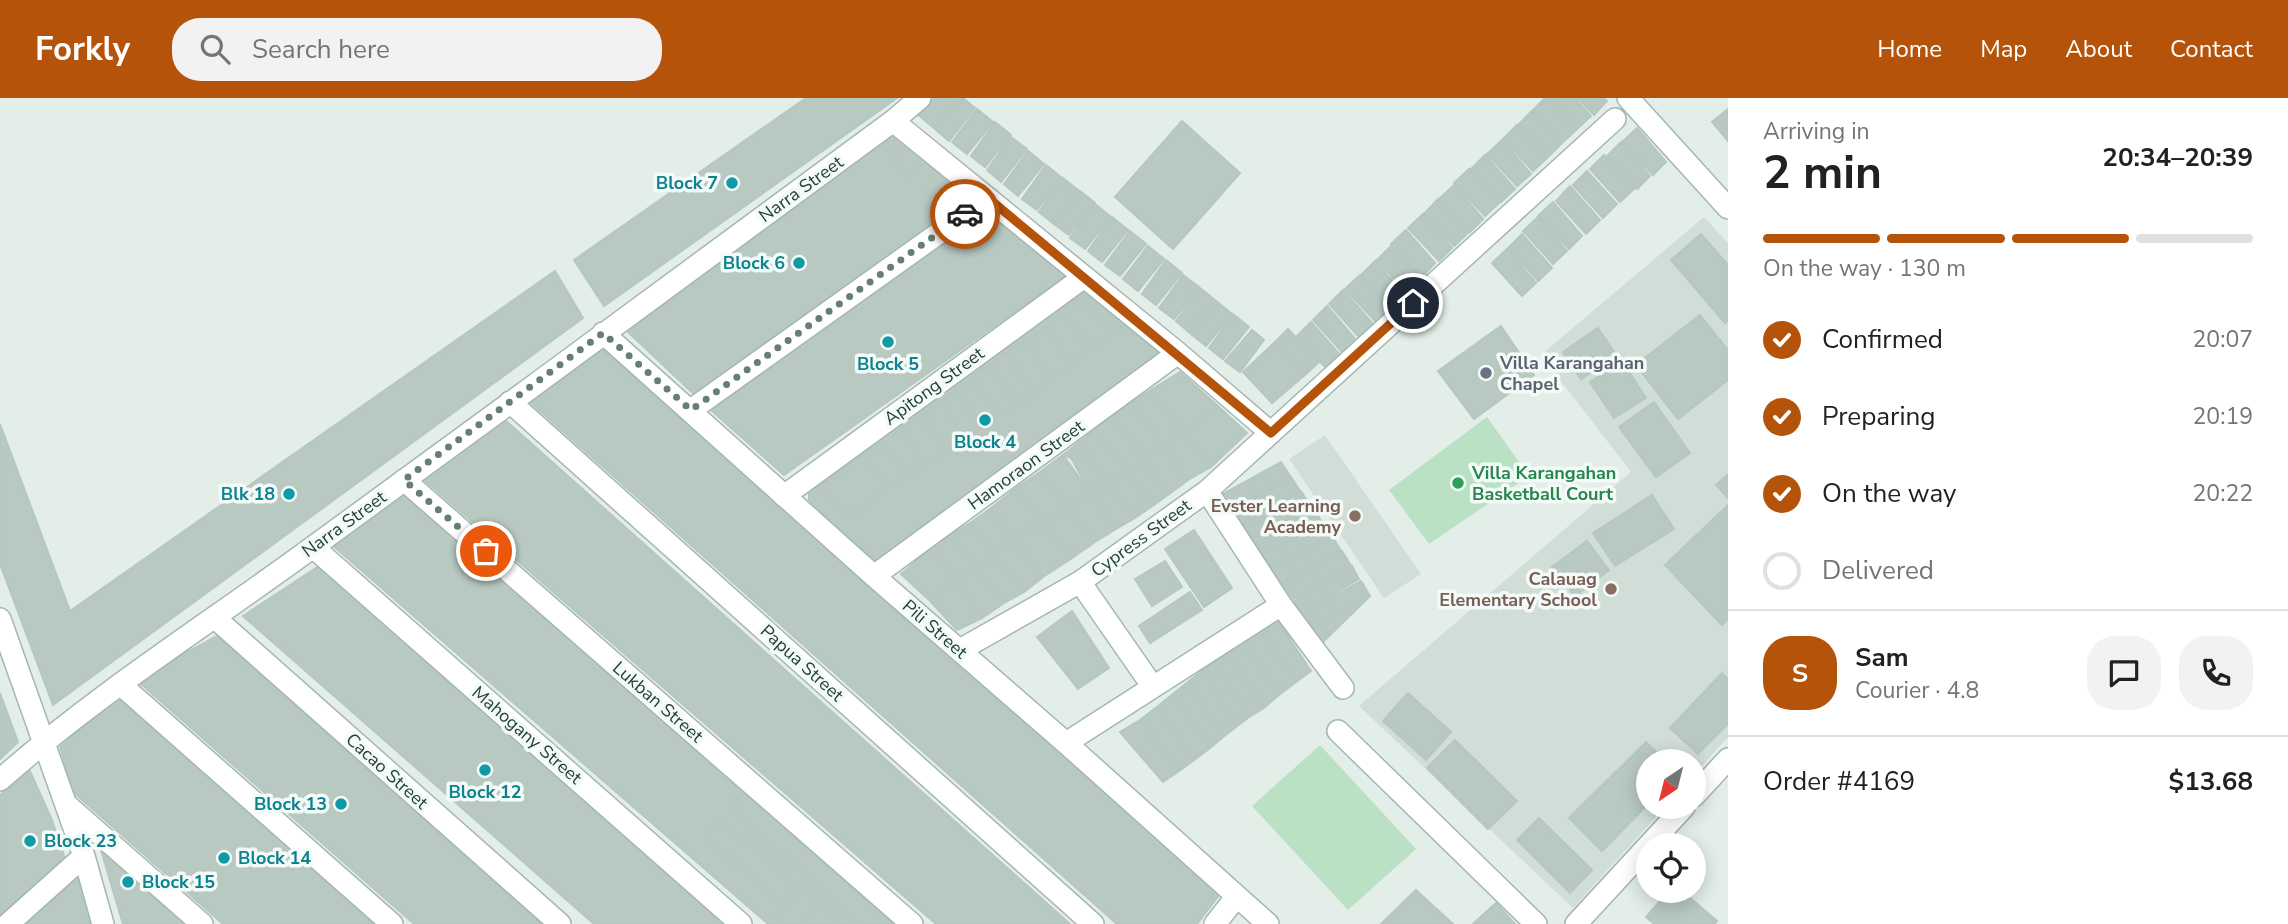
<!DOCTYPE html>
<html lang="en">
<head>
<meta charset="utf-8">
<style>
	:root { --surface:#fff; --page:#f2f2f2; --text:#202124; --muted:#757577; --line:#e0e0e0; --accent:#b45309 }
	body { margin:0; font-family:"Nunito Sans",sans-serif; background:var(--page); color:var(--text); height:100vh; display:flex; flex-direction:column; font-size:26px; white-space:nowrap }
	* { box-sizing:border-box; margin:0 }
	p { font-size:23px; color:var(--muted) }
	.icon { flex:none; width:38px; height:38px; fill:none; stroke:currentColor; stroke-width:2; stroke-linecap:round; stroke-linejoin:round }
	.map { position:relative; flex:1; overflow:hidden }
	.details { display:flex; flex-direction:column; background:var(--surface); width:560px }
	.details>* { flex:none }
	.needle { width:46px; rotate:215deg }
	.fabs { position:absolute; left:1636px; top:651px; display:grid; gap:14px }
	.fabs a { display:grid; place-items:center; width:70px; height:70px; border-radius:50%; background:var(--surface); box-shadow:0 4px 18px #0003; font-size:35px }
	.pin { position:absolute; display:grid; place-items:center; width:60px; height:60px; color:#fff; margin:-30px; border:4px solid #fff; border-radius:50%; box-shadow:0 2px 7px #0007 }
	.courier { position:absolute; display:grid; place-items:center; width:70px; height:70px; margin:-35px; border:5px solid #b45309; border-radius:50%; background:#fff; color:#222; box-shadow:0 2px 9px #0007 }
	.head em { font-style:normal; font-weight:700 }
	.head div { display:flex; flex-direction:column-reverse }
	.head { display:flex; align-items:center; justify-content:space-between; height:119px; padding:0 35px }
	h1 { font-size:46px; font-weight:700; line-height:52px }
	.bar { display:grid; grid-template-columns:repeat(4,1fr); gap:10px 7px; align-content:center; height:84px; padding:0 35px }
	.bar i { height:9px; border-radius:5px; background:var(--line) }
	.bar .on { background:var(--accent) }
	.bar p { grid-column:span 4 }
	.line { display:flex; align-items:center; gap:18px; padding:0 35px; border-top:2px solid var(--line) }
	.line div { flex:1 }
	.round { display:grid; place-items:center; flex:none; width:74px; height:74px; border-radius:28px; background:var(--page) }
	ol { padding:0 35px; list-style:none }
	li { display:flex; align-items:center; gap:21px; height:77px }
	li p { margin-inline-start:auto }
	li .icon { padding:7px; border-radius:50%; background:var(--accent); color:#fff; stroke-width:4 }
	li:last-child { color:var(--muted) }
	li i { width:38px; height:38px; border:4px solid var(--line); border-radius:50% }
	header { display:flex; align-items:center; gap:42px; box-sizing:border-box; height:98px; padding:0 35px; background:var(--accent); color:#fff }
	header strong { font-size:33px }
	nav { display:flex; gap:38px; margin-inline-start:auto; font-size:24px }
	.search { width:490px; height:63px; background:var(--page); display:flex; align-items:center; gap:18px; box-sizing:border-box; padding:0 24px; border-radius:28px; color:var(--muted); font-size:26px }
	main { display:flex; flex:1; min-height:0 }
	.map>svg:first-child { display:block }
	.built { fill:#d1ded8 }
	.green { fill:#bae1c4 }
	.building { fill:#b8c9c2; stroke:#b5c8c0; stroke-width:2 }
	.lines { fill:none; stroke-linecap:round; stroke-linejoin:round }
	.minor-casing { stroke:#a5b7b0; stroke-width:24 }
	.minor { stroke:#fff; stroke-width:21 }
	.done { stroke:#657e76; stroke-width:7; stroke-dasharray:0 12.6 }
	.route { stroke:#b45309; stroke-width:9 }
	.culture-dot { fill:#0f9aa8; stroke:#f4faf7; stroke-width:2.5 }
	.worship-dot { fill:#6b7280; stroke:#f4faf7; stroke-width:2.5 }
	.leisure-dot { fill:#2e9e5b; stroke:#f4faf7; stroke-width:2.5 }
	.education-dot { fill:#8d6e63; stroke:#f4faf7; stroke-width:2.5 }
	.labels { text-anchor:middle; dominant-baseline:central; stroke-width:7; stroke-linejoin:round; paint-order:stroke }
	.culture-label { font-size:18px; font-weight:bold; fill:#0d838f; stroke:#f4faf7; text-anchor:end }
	.street-label { font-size:18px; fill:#214138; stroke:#f4faf7 }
	.worship-label { font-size:18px; font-weight:bold; fill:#5b616d; stroke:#f4faf7; text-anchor:start }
	.leisure-label { font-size:18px; font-weight:bold; fill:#27864d; stroke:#f4faf7; text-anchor:start }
	.education-label { font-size:18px; font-weight:bold; fill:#785e54; stroke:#f4faf7; text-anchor:end }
</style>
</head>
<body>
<header>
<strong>Forkly</strong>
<div class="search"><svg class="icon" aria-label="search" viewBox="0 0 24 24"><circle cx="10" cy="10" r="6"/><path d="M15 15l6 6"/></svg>Search here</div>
<nav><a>Home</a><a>Map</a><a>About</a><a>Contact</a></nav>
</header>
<main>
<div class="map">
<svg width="1728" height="826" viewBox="0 0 1728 826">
	<rect width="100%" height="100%" fill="#e3eee9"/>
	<!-- built -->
	<path class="built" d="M1704,119L1728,145V639L1694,677V663H1648V709H1665L1573,810L1359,608L1631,374L1541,257Z
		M1325,337L1421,476L1384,500L1289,361Z"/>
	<!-- green -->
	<path class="green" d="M1487,319L1529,378L1429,446L1389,392Z
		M1320,647L1416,751L1348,812L1252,708Z"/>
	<!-- building -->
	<path class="building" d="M806,0H897L604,208L574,162Z
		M927,0H957L935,31L916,15Z
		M957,0H963L975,10L949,43L935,31Z
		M1545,0H1548L1576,32L1562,45L1532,13Z
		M1549,0H1575L1591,18L1577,31Z
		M1578,0H1604L1607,3L1594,17Z
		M977,11L993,24L967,56L952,44Z
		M1728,11V43L1712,24Z
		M1531,14L1561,46L1548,59L1519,26Z
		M1182,23L1240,75L1173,151L1115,99Z
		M995,24L1011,37L985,69L971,58Z
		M1517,27L1547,60L1533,73L1503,41Z
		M1637,30L1666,64L1653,77L1622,44Z
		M892,36L972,98L698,300L627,233Z
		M1011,39L1027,51L1001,84L987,72Z
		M895,41L927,63L908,79L891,54Z
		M1502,42L1531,76L1517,88L1487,56Z
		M1621,44L1650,78L1637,91L1606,59Z
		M1028,53L1044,66L1018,98L1004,86Z
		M1485,57L1515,91L1501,104L1471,71Z
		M1604,57L1634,91L1620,104L1590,71Z
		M1046,67L1062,80L1037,112L1022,101Z
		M1469,71L1499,105L1485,118L1454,85Z
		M1587,73L1617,106L1603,120L1573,87Z
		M1063,80L1079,93L1054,126L1039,114Z
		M1454,87L1483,121L1470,134L1439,101Z
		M1570,88L1600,122L1586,136L1556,103Z
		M1080,93L1095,105L1069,137L1054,126Z
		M1438,101L1468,135L1454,148L1424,116Z
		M1553,104L1582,138L1569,151L1538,118Z
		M1095,106L1111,119L1085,151L1070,140Z
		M987,111L1068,176L784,377L711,312Z
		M1423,116L1452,150L1439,163L1408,130Z
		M1112,119L1128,132L1102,164L1088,153Z
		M1538,119L1567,153L1553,166L1523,133Z
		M1406,132L1435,165L1422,179L1391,146Z
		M1130,133L1146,146L1120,178L1105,167Z
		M1522,136L1552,170L1538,183L1508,150Z
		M1701,136L1728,167V222L1725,225L1671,162Z
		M1148,148L1164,161L1138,193L1123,181Z
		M1391,148L1421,181L1407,195L1377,162Z
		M1507,151L1536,185L1522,198L1492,165Z
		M1166,162L1182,175L1156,207L1142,196Z
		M1375,163L1404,196L1391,210L1361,177Z
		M555,173L583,220L53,607L0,466V326L70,513Z
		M1183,177L1199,189L1174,221L1159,210Z
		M1360,177L1389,211L1376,224L1345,191Z
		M1089,188L1131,223L1113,235L1080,200Z
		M1080,189L1160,255L875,466L809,402V388Z
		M1200,190L1216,203L1190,235L1176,223Z
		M1343,192L1373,226L1359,239L1329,206Z
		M1080,200L1113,235L1091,250L1061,215Z
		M1216,203L1232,216L1206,248L1191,236Z
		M1327,208L1356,242L1343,255L1313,222Z
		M1061,215L1091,250L1072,266L1045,228Z
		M1233,216L1249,229L1223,261L1209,250Z
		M1700,217L1728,252V282L1678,321L1636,267Z
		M1311,224L1341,258L1327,271L1297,238Z
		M1045,228L1072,266L1052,280L1025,244Z
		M1501,228L1534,277L1474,321L1438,273Z
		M1598,230L1616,257L1581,281L1563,254Z
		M1288,231L1319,264L1305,277L1275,244Z
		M1252,232L1264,242L1240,274L1225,263Z
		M1025,244L1052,280L1034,295L1006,255Z
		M1275,244L1305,277L1272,305L1243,274Z
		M603,252L1220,796L1197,826H1117L529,303Z
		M1006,255L1034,295L1017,307L989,267Z
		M1622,263L1646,300L1614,320L1590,284Z
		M989,267L1017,307L1001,316L972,281Z
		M1180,274L1219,309L1183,334L1149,293Z
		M972,281L1001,316L982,330L956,293Z
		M956,293L982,330L965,341L941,304Z
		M1149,293L1183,334L1163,349L1132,304Z
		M941,304L965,341L944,354L923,317Z
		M1132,304L1163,349L1144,362L1113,317Z
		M1654,304L1690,355L1656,379L1619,329Z
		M1219,309L1247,335L1211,369L1183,334Z
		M923,317L944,354L924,367L901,331Z
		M1113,317L1144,362L1128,374L1095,332Z
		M505,322L1070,826H936L422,380Z
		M901,331L924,367L905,378L883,344Z
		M1095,332L1128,374L1108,385L1078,345Z
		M1183,334L1211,369L1188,382L1163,349Z
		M883,344L905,378L886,390L863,357Z
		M1078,345L1108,385L1092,397L1071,360L1063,357Z
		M1163,349L1188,382L1169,396L1144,362Z
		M863,357L886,390L850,419L820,388Z
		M1063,357L1092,397L1067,410L1040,374Z
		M1144,362L1169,396L1151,409L1128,374Z
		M1281,364L1290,378L1232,412L1221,397Z
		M1040,374L1067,410L1043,423L1015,391Z
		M1128,374L1151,409L1135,420L1108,385Z
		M1728,376V400L1716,387Z
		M1291,379L1300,393L1241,427L1233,413Z
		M1108,385L1135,420L1116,431L1092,397Z
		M405,391L897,826H768L330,445Z
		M1015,391L1043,423L1015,441L990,411Z
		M1301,393L1310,408L1251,441L1243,427Z
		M1092,397L1116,431L1095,444L1067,410Z
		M1652,397L1674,431L1615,468L1593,435Z
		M1728,407V521L1722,527L1665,467Z
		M1312,408L1321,423L1262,456L1252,441Z
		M1067,410L1095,444L1072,460L1043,423Z
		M990,411L1015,441L995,457L970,425Z
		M1043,423L1072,460L1043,479L1015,441Z
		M1322,423L1331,438L1272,471L1263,457Z
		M970,425L995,457L977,471L952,436Z
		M1194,432L1232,490L1204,509L1165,451Z
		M952,436L977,471L956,483L932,449Z
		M1332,438L1341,453L1282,486L1272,472Z
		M1015,441L1043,479L1024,494L995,457Z
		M1587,443L1609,472L1575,498L1552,469Z
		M932,449L956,483L929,502L901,476Z
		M1342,453L1351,468L1293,501L1283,487Z
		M995,457L1024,494L1004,505L977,471Z
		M1165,463L1182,489L1152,508L1135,481Z
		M319,468L728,826H594L243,518Z
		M1352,468L1359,481L1301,515L1294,503Z
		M977,471L1004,505L982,520L956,483Z
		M956,483L982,520L957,532L929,502Z
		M1361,483L1370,498L1312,531L1302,516Z
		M1190,494L1202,512L1150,545L1139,528Z
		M1370,498L1321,546L1312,531Z
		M1072,513L1109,570L1078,591L1037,539Z
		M1278,523L1311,573L1296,584L1260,534Z
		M1260,534L1296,584L1280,596L1244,545Z
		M217,538L541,826H414L140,585L152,573Z
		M1244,545L1280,596L1264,610L1227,556Z
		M1227,556L1264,610L1249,619L1215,564Z
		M1215,564L1249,619L1236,629L1204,571Z
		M1204,571L1236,629L1223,639L1188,584Z
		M1722,575L1728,581V626L1698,656L1670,630Z
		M1188,584L1223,639L1210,650L1173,596Z
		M0,595L18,644L0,661Z
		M1408,595L1451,634L1426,662L1383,623Z
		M1173,596L1210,650L1194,662L1157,609Z
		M118,598L375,826H223L73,694L60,649Z
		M1157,609L1194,662L1179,673L1140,622Z
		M1140,622L1179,673L1163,684L1120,634Z
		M1455,642L1517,703L1488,731L1427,670Z
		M1646,644L1666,663H1648V706L1602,753L1569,720Z
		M29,671L52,722L66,764L0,820V697Z
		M744,693L868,803L893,826H859L730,710Z
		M1539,720L1592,772L1570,795L1517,742Z
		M721,722L797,789L782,806L706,739Z
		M98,742L192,826H123Z
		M78,775L93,826H19Z
		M803,785L821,801L799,826H786L775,817Z
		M1416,792L1453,826H1381Z
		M1669,793H1682L1717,823L1715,826H1654L1646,819Z
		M1496,805L1515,826H1473Z
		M818,807L840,826H805L803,824Z"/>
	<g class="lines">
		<!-- minor casing -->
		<g class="minor-casing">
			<path id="minor" d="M1628,0L1728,110
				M893,23L1178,255L1271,335
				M603,235L874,478L1066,645L1268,826
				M510,304L1093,826
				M691,312L988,100
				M404,382L912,826
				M784,398L1084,179
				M313,449L741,826
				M874,478L1178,255
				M1080,484L1153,589
				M1281,507L1343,590
				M215,520L560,826
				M0,521L84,758L103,826
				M960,552L1080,484L1207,393L1615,21
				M120,586L392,826
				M1338,633L1536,826
				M1066,645L1281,507L1207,393
				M0,682C97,596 208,526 313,449C507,308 700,165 893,23L920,0
				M1694,698L1728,661
				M69,709L202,826
				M8,826L84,758
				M1215,826L1237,798
				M1576,826L1684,709"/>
		</g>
		<!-- minor -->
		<use href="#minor" class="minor"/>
	</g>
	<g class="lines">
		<!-- done -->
		<path class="done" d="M486,453L404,382L603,235L691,312L965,116"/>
		<!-- route -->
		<path class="route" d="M965,116L988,100L1271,335L1413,205"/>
	</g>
	<!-- markers -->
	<g class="culture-dot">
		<circle cx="732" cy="85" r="7"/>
		<circle cx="799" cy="165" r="7"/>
		<circle cx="888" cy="244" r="7"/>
		<circle cx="985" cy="322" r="7"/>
		<circle cx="289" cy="396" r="7"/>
		<circle cx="485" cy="672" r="7"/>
		<circle cx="341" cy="706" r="7"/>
		<circle cx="30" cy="743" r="7"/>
		<circle cx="224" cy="760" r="7"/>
		<circle cx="128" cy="784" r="7"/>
	</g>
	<circle class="worship-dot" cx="1486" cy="275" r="7"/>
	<circle class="leisure-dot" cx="1458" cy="385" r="7"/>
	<g class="education-dot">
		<circle cx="1355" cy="418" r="7"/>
		<circle cx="1611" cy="491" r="7"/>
	</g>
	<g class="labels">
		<!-- culture labels -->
		<g class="culture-label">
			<text x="718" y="85">Block 7</text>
			<text x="785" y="165">Block 6</text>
			<text x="888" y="266" text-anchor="middle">Block 5</text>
			<text x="985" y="344" text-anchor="middle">Block 4</text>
			<text x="275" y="396">Blk 18</text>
			<text x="485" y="694" text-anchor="middle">Block 12</text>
			<text x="327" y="706">Block 13</text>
			<text x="44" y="743" text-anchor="start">Block 23</text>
			<text x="238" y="760" text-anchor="start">Block 14</text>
			<text x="142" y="784" text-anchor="start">Block 15</text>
		</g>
		<!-- street labels -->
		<g class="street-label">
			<text transform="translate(801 91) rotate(-36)">Narra Street</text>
			<text transform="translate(934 288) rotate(-36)">Apitong Street</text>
			<text transform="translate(1026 367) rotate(-36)">Hamoraon Street</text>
			<text transform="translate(344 426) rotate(-36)">Narra Street</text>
			<text transform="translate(1141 440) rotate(-36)">Cypress Street</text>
			<text transform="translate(935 531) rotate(41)">Pili Street</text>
			<text transform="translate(802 565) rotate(42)">Papua Street</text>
			<text transform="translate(658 604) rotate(41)">Lukban Street</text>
			<text transform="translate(527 637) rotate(41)">Mahogany Street</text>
			<text transform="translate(387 673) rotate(42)">Cacao Street</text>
		</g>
		<!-- worship labels -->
		<g class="worship-label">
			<text x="1500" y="265">Villa Karangahan<tspan x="1500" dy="21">Chapel</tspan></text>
		</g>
		<!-- leisure labels -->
		<g class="leisure-label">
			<text x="1472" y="375">Villa Karangahan<tspan x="1472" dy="21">Basketball Court</tspan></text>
		</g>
		<!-- education labels -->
		<g class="education-label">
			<text x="1341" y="408">Evster Learning<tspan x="1341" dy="21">Academy</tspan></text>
			<text x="1597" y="481">Calauag<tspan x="1597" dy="21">Elementary School</tspan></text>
		</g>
	</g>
</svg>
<div class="fabs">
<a><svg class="needle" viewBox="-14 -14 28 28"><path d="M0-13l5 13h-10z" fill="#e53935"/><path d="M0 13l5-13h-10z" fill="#757577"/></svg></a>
<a><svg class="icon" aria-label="locate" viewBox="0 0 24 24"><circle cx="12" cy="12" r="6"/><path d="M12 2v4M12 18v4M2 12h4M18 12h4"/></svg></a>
</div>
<div class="pin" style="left:486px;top:453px;background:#ea580c"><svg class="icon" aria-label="bag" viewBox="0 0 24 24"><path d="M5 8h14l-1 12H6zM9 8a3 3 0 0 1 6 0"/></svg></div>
<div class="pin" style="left:1413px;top:205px;background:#1f2937"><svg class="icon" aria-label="home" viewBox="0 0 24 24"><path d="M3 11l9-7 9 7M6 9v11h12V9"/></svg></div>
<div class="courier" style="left:965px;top:116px"><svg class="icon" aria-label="car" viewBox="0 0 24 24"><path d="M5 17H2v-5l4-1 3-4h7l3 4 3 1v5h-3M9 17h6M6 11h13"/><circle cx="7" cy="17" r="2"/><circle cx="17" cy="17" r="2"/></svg></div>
</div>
<section class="details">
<div class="head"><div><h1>2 min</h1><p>Arriving in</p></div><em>20:34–20:39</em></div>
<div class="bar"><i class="on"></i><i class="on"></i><i class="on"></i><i></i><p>On the way · 130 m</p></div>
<ol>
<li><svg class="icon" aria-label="check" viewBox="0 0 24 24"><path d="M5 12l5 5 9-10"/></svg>Confirmed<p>20:07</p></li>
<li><svg class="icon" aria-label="check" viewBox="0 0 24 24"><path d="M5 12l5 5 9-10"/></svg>Preparing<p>20:19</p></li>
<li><svg class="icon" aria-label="check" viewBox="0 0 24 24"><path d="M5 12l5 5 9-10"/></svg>On the way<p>20:22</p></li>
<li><i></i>Delivered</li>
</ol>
<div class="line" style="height:126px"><b class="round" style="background:var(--accent);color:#fff">S</b><div><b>Sam</b><p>Courier · 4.8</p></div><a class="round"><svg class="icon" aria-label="chat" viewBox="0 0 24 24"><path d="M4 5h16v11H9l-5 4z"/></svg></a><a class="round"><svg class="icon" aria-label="phone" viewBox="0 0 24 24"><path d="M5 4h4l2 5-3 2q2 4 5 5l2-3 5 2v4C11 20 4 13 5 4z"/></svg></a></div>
<div class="line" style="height:91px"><div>Order #4169</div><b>$13.68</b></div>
</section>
</main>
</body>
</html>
